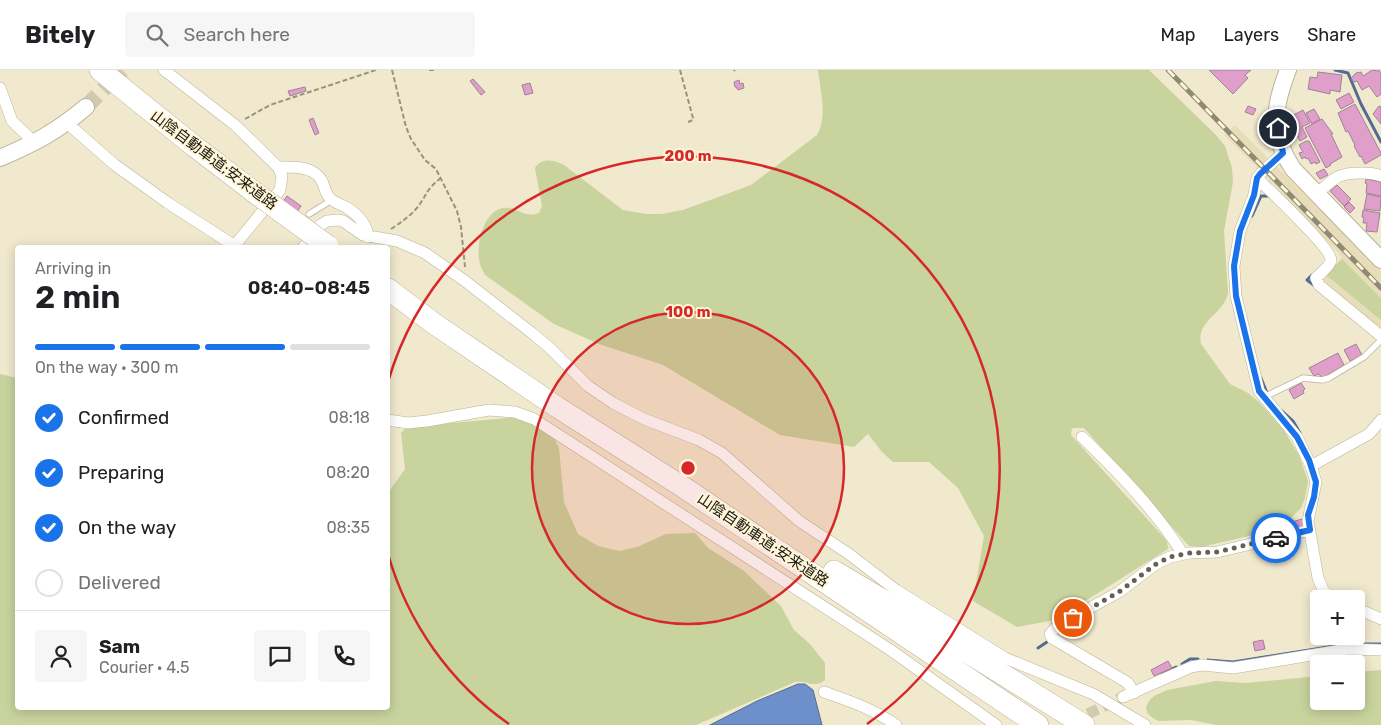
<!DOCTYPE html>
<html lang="en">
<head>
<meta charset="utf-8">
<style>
	:root { --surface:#fff; --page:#f6f6f6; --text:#202124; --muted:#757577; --line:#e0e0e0; --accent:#1a73e8 }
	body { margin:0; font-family:Rubik,"Noto Sans JP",sans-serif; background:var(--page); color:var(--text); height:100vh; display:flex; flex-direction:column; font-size:19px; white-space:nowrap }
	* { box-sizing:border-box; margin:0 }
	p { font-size:16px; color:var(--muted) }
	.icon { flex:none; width:28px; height:28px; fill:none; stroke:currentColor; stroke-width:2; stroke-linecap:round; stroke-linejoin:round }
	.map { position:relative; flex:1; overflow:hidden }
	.panel { position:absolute; left:15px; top:175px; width:375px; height:465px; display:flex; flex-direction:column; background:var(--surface); border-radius:5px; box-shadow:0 2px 12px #0003 }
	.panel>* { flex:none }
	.tools { position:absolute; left:1310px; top:520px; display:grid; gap:10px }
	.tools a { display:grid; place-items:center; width:55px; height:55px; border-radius:5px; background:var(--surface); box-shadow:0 2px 12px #0003; font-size:25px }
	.pin { position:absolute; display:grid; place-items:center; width:42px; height:42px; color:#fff; margin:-21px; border:2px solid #fff; border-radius:50%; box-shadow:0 1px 5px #0007 }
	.courier { position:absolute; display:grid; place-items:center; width:50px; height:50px; margin:-25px; border:4px solid #1a73e8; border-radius:50%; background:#fff; color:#222; box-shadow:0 1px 6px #0007 }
	.headline em { font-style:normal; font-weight:600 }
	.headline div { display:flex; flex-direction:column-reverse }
	.headline { display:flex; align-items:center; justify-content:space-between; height:85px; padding:0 20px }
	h1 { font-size:32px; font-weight:600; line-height:38px }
	.bar { display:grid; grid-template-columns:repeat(4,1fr); gap:8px 5px; align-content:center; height:60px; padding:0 20px }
	.bar i { height:6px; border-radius:4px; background:var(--line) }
	.bar .on { background:var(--accent) }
	.bar p { grid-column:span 4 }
	.line { display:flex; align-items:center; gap:12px; padding:0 20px; border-top:1px solid var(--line) }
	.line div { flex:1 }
	.round { display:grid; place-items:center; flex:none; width:52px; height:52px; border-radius:5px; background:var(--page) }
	ol { padding:0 20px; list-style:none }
	li { display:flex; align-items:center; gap:15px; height:55px }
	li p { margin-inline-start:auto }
	li .icon { padding:5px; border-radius:50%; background:var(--accent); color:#fff; stroke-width:4 }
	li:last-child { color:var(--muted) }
	li i { width:28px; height:28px; border:2px solid var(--line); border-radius:50% }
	header { display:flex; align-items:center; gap:30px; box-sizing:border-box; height:70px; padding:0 25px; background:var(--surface); border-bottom:1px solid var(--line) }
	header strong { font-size:24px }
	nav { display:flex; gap:28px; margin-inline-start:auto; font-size:18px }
	.search { width:350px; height:45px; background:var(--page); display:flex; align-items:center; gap:12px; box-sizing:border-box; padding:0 18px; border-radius:5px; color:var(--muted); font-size:19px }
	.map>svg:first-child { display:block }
	.built { fill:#e7ddb9 }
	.green { fill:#c8d39d }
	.water { fill:#6d90cb; stroke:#546c92 }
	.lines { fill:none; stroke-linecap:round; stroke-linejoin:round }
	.stream { stroke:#546c92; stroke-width:3 }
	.building { fill:#e09eca; stroke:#9d8495 }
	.street-tunnel { stroke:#d1cab0; stroke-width:11; stroke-dasharray:11 5.5; stroke-linecap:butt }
	.secondary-tunnel { stroke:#d1cab0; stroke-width:16; stroke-dasharray:16 8; stroke-linecap:butt }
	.lane-casing { stroke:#bbb398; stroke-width:7 }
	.street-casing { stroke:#bbb398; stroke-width:12 }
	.secondary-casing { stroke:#bbb398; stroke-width:18 }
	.highway-casing { stroke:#bbb398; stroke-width:22 }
	.path { stroke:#99937e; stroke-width:2; stroke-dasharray:5 2.5; stroke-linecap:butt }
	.lane { stroke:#fff; stroke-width:5.5 }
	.street { stroke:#fff; stroke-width:11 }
	.secondary { stroke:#fff; stroke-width:16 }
	.highway { stroke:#fff; stroke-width:21 }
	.rail-casing { stroke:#8f8a76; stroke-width:5 }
	.rail { stroke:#fff6da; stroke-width:3; stroke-dasharray:9; stroke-linecap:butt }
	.highway-bridge-casing { stroke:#bbb398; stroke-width:22; stroke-linecap:butt }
	.highway-bridge { stroke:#fff; stroke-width:21 }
	.done { stroke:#656050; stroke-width:5; stroke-dasharray:0 9 }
	.route { stroke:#1a73e8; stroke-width:6 }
	.ring { fill:none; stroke:#d62828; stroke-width:2.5 }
	.labels { text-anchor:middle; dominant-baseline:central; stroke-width:4; stroke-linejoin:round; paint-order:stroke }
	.street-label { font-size:15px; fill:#1a170d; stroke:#fff6da }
	.centre { fill:#d62828; stroke:#fff6da; stroke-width:2.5 }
	.ring-label { font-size:15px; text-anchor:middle; font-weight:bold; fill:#d62828; stroke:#fff6da; stroke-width:4; stroke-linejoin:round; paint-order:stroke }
</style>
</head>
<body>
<header>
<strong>Bitely</strong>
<div class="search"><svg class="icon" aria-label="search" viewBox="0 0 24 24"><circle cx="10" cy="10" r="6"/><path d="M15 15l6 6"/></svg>Search here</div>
<nav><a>Map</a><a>Layers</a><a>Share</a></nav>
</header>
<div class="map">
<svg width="1381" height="655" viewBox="0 0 1381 655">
	<rect width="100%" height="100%" fill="#f1e9cd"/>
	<!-- built -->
	<path class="built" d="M1235,55L1381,201V260L1323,210L1342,187L1261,101L1224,65Z"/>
	<!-- green -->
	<path class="green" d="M818,0H1149L1215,64L1225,76L1232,98L1233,112L1224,161L1228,223C1224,244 1196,250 1201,274L1230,314L1248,323L1259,332L1283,359L1299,385L1308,411L1305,428L1301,438L1292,447L1277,457L1262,463L1201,477L1189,476L1084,358H1072L1071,365L1167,471L1168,479L1055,550L1017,557L973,531L984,466L958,418L929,392H893L882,382L868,364L854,377L780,365L663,295L599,274L554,254L485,205C484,202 481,198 480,194C475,177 483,140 504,138C517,136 523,149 539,143L542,136L535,98C541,87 555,90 564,95L623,140L646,144H661L683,140L751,115L817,65C828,46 820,20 818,0Z
		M1342,189L1381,228V250L1326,205Z
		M0,304L17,308L18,638H388V423L405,399L401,363L407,357L518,347L535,353L555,370L559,378L564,432L578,464L598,476L620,481L637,477L666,464L695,463L708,478L743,500L781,536L794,560L810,574L825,593V610C813,619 810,610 795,612L696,655H0Z
		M1381,600V655H1216L1191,650L1159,651L1154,649L1147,643L1146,637L1149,631L1154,626L1167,620L1216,611L1246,613L1319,606V631H1356V602Z"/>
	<!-- water -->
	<path class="water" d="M1347,573H1381V575L1233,593L1207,589L1233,591Z
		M798,614H805L813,620L822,655H710L757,631Z"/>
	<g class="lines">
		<!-- stream -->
		<path class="stream" d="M1335,0L1348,3L1361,34L1381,72
			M1252,146L1261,126H1270
			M1312,205L1307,210L1315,216
			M1261,308L1267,323
			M1282,341L1293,351L1300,363
			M1341,526L1350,529
			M1038,578L1047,572
			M1182,594L1190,589H1198
			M1162,604L1176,597"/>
	</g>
	<!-- building -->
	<path class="building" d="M1209,0H1251L1245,5L1248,8L1233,24Z
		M1372,0L1377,1L1379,0L1381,3V24L1377,27L1369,16L1362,20L1357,11L1354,12L1351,8L1356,3L1361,2L1363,6Z
		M1318,2L1342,5L1340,22L1330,20V24L1308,19L1310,7L1317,8Z
		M473,9L485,22L481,25L470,11Z
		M739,10L740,14L743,13L744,18L738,20L736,17H735L734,12Z
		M530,13L533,23L525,25L522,15Z
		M305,17L306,21L290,26L288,21Z
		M1349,23L1354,32L1341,39L1336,30Z
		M1355,34L1381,83V85L1365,94L1361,86L1360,87L1354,76L1355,75L1348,61L1346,62L1338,43Z
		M1248,36L1256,39L1253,45L1245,42Z
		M1379,36L1381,37V54L1373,44Z
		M1314,39L1320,49L1312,54L1306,43Z
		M1303,40L1310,53L1302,57L1307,67L1300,71L1288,48Z
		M313,48L319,63L315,65L309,50Z
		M1322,49L1333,64H1331L1342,87L1330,94L1331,95L1326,98L1305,58Z
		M1306,71H1309L1320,92L1316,94L1315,92L1311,94L1308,88L1306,89L1305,87L1302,89L1299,83L1303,82L1299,75Z
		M1324,99L1328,105L1320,109L1316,103Z
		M1366,109L1381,112V126L1366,123L1367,114L1365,113Z
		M1337,115L1351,129L1344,136L1330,121Z
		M1367,124L1381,127L1380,141L1364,139Z
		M287,126L301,136L297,142L282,133Z
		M1349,132L1355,138L1350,143L1344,137Z
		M1363,140L1380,143L1377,162L1366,161L1367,153H1363L1364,148L1362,147Z
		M1356,274L1362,285L1350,291L1344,280Z
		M1338,283L1344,295L1324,307H1321L1319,304L1314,306L1309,298Z
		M1301,313L1305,319L1303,321L1304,323L1294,329L1289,320Z
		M1302,449L1304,457L1295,460L1292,452Z
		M1263,570L1265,579L1255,581L1253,572Z
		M1168,591L1172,598L1154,606L1151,600Z"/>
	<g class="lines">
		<!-- street-tunnel -->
		<path class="street-tunnel" d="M1073,651L1123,627"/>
		<!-- secondary-tunnel -->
		<path class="secondary-tunnel" d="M86,37L122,0"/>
		<!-- lane casing -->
		<g class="lane-casing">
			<path id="lane" d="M309,144L332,130
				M1264,327L1303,308L1322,310L1329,308L1364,287L1381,270"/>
		</g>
		<!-- street casing -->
		<g class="street-casing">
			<path id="street" d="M164,0L235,55L278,97L282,106L280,120L235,175
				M0,18L12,51L35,73
				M67,53L115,95L168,133L238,178
				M1283,83L1260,104L1257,108L1254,125L1240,161L1234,196L1236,226L1259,321L1297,367L1311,396L1316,412L1308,451L1318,508L1324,522L1338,529
				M278,97C291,97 306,96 316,104C325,110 323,120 329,127C334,133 340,134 346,137C357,144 367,154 368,167
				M1257,108C1269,120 1331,178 1331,190C1330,197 1320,203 1316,208L1319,215L1381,266
				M1317,124C1334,108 1337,103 1361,103C1369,103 1374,103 1381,106
				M303,178L318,157L322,154L327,151L338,150L343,151L363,165L397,171L425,183L465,211L532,263L550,278L588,316L613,333L644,349L699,370L722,383L799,451L849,484L896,520L1005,588L1093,624L1145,655
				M388,350L408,353L427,351L489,340L515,342L534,349L889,579L996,655
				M1082,367C1119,403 1155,440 1183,484
				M1311,396L1369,364L1381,350
				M1356,538L1381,549
				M824,622C849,631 874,639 896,655
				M1134,623L1128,613L1052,568L1050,564L1057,556L1119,522L1156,494L1170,487L1189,483L1217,482L1310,460
				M1123,627L1191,597L1202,595L1233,598L1348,579L1381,580"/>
		</g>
		<!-- secondary casing -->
		<g class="secondary-casing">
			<path id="secondary" d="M1288,0C1273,38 1270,64 1293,99L1381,190
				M0,88C35,73 56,62 86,37"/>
		</g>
		<!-- highway casing -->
		<g class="highway-casing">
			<path id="highway" d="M100,0L194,76L254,122
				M388,219L436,255L557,337L683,417L1038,655
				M834,501L893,536L1084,655"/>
		</g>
		<!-- path -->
		<path class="path" d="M392,0L406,57L411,69L425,90L436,99L457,141L461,157L465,197
			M429,0H436
			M680,0L693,48V50L688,52
			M734,0L735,1
			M245,49L270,35L376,0
			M391,159C400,153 409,147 416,139C427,126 425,120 441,108"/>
		<!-- lane -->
		<use href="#lane" class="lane"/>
		<!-- street -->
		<use href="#street" class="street"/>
		<!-- secondary -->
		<use href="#secondary" class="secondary"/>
		<!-- highway -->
		<use href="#highway" class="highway"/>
		<!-- rail casing -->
		<g class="rail-casing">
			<path id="rail" d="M1168,0L1381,218"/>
		</g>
		<!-- rail -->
		<use href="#rail" class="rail"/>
		<!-- highway-bridge casing -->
		<g class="highway-bridge-casing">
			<path id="highway-bridge" d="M254,122L328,176"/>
		</g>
		<!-- highway-bridge -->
		<use href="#highway-bridge" class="highway-bridge"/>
	</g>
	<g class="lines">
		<!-- done -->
		<path class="done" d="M1073,548L1119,522L1156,494L1170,487L1189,483L1217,482L1276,468"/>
		<!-- route -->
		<path class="route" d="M1276,468L1310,460L1308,445L1314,427L1316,412L1309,390L1297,367L1259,321L1236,226L1234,196L1240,161L1254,125L1257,108L1260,104L1283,83L1278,58"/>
	</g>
	<!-- distance rings -->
	<circle cx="688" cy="398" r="156" fill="#d62828" fill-opacity=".12"/>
	<g class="ring">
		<circle cx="688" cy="398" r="156"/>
		<path d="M509 654A312 312 0 0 1 388 484M388 312A312 312 0 1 1 867 654"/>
	</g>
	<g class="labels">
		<!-- street labels -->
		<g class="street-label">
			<text transform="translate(214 90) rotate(37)">山陰自動車道;安来道路</text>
			<text transform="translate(763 470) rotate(34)">山陰自動車道;安来道路</text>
		</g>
	</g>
	<circle cx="688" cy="398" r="8" class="centre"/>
	<g class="ring-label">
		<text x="688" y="91">200 m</text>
		<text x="688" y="247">100 m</text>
	</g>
</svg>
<div class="tools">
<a>+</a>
<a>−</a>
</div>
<div class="pin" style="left:1073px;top:548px;background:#ea580c"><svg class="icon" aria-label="bag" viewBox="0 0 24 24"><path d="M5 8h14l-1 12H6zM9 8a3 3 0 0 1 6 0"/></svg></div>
<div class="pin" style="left:1278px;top:58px;background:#1f2937"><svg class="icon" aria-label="home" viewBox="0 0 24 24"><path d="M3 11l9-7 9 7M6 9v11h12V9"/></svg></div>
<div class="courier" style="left:1276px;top:468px"><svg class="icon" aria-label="car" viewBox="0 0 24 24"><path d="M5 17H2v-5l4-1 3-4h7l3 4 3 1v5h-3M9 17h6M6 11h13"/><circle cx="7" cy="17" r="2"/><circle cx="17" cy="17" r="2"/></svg></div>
<section class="panel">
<div class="headline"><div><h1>2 min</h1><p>Arriving in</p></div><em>08:40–08:45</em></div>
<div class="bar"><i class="on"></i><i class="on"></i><i class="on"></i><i></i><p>On the way · 300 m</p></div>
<ol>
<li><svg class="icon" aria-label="check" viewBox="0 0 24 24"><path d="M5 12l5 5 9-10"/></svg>Confirmed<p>08:18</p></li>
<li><svg class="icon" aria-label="check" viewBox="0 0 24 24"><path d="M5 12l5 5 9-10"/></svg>Preparing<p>08:20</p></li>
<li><svg class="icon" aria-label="check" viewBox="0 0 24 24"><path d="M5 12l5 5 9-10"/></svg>On the way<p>08:35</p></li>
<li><i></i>Delivered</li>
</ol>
<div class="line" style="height:90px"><a class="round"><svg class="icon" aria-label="person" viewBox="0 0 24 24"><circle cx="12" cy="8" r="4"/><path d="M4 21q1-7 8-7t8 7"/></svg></a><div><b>Sam</b><p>Courier · 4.5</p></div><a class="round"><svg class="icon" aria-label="chat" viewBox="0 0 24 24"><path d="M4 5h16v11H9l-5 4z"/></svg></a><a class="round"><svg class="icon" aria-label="phone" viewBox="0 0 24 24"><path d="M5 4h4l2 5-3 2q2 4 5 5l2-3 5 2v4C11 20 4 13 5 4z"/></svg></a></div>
</section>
</div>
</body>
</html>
